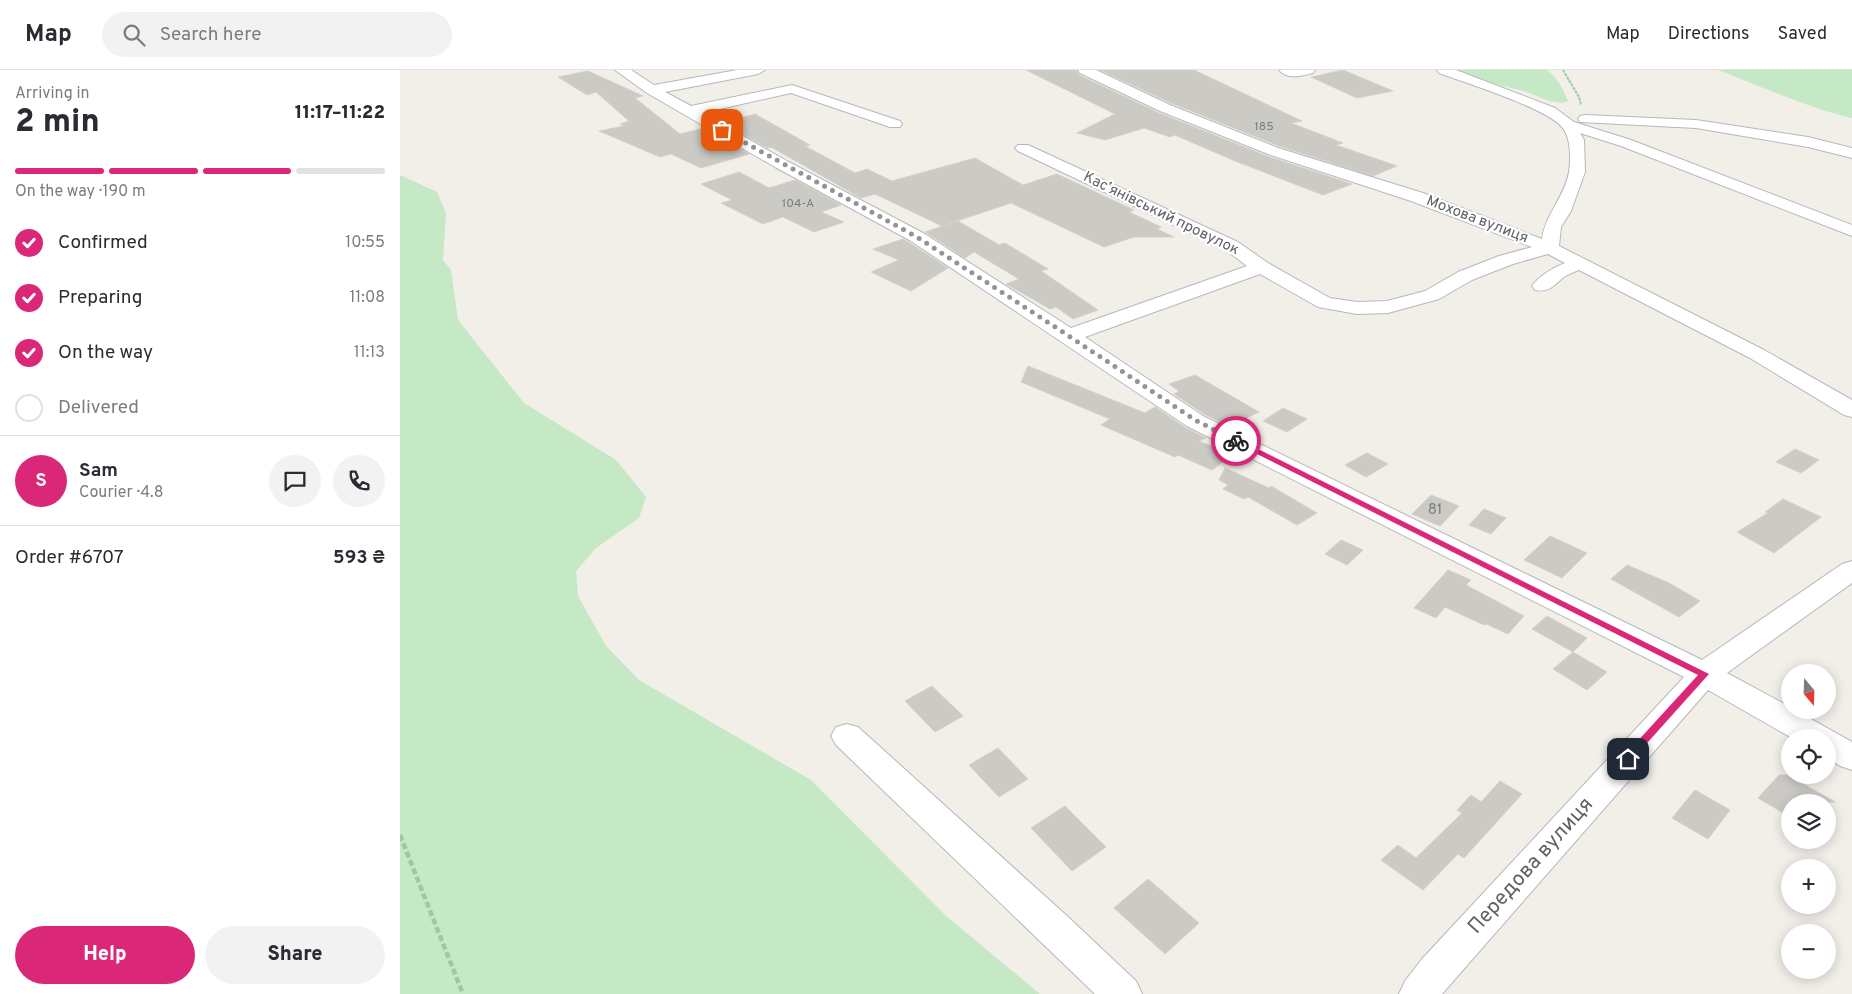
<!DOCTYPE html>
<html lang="en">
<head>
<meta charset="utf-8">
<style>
	:root { --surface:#fff; --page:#f2f2f3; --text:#2b2b33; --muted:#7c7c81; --line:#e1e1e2; --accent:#db2777 }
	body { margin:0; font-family:Overpass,sans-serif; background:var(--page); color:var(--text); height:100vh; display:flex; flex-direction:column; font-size:19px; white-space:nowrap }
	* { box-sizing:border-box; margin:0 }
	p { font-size:16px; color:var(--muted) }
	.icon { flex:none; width:28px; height:28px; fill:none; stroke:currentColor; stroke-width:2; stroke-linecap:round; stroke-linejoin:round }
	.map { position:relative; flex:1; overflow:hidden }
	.details { display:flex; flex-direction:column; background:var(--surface); width:400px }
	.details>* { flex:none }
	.needle { width:32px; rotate:161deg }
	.controls { position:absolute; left:1381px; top:594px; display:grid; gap:10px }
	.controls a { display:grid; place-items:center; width:55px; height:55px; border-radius:50%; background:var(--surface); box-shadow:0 2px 12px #0003; font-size:25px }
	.pin { position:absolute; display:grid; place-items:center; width:42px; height:42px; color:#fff; margin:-21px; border-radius:10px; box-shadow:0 2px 8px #0006 }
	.courier { position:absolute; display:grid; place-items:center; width:50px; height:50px; margin:-25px; border:4px solid #db2777; border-radius:50%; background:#fff; color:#222; box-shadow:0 1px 6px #0007 }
	.head em { font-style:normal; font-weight:800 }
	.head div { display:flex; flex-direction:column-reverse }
	.head { display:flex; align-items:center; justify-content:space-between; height:85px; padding:0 15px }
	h1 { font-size:32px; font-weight:800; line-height:38px }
	.bar { display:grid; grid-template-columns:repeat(4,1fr); gap:8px 5px; align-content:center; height:60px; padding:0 15px }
	.bar i { height:6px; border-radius:4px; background:var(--line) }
	.bar .current { background:var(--accent) }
	.bar p { grid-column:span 4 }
	.line { display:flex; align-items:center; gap:12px; padding:0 15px; border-top:1px solid var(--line) }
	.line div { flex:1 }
	.round { display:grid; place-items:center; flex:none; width:52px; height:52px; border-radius:26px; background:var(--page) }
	ol { padding:0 15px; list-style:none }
	li { display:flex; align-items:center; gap:15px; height:55px }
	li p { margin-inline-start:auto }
	li .icon { padding:5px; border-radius:50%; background:var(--accent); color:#fff; stroke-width:4 }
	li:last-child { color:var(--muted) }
	li i { width:28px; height:28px; border:2px solid var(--line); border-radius:50% }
	.action { display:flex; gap:10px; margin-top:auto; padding:10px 15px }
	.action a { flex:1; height:58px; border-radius:30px; background:var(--accent); color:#fff; font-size:20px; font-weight:800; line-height:58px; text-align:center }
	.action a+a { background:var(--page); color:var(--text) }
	header { display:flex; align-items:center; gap:30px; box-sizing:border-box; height:70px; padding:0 25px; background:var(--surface); border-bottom:1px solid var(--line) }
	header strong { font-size:24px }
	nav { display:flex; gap:28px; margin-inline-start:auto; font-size:18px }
	.search { width:350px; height:45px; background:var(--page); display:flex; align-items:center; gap:12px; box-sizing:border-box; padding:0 18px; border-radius:28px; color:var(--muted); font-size:19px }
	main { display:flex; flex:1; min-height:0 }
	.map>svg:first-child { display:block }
	.green { fill:#c5e8c5 }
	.building { fill:#cccac5; stroke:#d6d1c6 }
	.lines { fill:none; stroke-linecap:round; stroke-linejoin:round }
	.minor-casing { stroke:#b5b8bc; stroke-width:2 }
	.path-far1 { stroke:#9cc7a9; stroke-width:2; stroke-dasharray:3 1; stroke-linecap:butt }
	.path { stroke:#9cc7a9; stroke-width:4.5; stroke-dasharray:6 3; stroke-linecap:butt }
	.minor { fill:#fff; fill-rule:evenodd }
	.route { fill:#db2777 }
	.done { stroke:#929495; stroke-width:5; stroke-dasharray:0 9 }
	.labels { text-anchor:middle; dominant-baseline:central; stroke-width:4.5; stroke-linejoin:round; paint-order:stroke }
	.far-number-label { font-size:12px; fill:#7a7d7f }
	.far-street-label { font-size:15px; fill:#5f6368; stroke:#fff }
	.number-label { font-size:15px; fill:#7a7d7f }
	.near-street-label { font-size:21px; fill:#5f6368; stroke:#fff }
</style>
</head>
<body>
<header>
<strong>Map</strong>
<div class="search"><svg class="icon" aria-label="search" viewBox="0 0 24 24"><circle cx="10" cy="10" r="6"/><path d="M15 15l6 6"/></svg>Search here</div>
<nav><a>Map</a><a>Directions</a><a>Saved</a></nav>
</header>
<main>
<section class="details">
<div class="head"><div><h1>2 min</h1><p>Arriving in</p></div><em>11:17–11:22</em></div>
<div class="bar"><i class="current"></i><i class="current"></i><i class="current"></i><i></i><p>On the way · 190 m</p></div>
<ol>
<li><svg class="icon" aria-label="check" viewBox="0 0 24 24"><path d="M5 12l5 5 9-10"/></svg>Confirmed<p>10:55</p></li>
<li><svg class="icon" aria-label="check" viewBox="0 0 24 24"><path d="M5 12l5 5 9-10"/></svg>Preparing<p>11:08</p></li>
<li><svg class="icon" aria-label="check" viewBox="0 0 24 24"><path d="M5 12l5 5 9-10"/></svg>On the way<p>11:13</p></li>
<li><i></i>Delivered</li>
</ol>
<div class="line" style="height:90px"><b class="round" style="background:var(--accent);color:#fff">S</b><div><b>Sam</b><p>Courier · 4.8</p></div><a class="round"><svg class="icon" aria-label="chat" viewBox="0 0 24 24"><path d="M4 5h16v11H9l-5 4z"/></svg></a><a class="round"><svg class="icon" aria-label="phone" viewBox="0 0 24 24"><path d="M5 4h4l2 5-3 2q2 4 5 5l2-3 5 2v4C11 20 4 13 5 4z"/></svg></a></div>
<div class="line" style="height:65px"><div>Order #6707</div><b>593 ₴</b></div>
<div class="action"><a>Help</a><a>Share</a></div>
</section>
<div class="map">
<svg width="1452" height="924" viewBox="0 0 1452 924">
	<rect width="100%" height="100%" fill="#f1efe8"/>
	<!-- green -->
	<path class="green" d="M1056,0H1147C1158,8 1163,19 1168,31L1163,33L1149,31L1124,21L1082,11Z
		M1318,0H1452V48C1406,37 1363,17 1318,0Z
		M0,105L37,122L46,143L43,190L51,200L58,250L124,333L216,390L246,427L239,448L196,478L176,501L178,526L206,576L239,610L411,710L546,846L640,924H0Z"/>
	<!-- building -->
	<path class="building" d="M626,0H676L679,5L759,43L867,86L952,114L923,125L835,91L775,65L770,67L744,58L705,70L677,63L715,44Z
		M700,0H794L902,51L891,53L943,73L936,75L997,96L973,106L879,76L771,33Z
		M943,0L993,21L957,28L911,7Z
		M188,1L243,26L235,28L280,64L304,58L349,84L301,98L271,84L260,87L199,61L224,56L220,54L229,51L196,22L187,25L158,7Z
		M355,44L410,75L405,76L455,103L467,99L492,111L575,88L623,115L657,104L734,140L729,142L761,157L757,159L774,167H734L704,177L611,133L542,156L475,124L461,128L371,77L368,78L323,53Z
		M339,102L369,118L395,110L441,135L421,142L444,152L414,162L383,147L363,154L321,133L332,130L301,114Z
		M558,151L599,175L605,173L648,199L641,201L698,240L673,249L656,237L650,239L606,214L619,209L574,182L565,188L525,162Z
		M503,169L510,173L548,198L511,221L471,202L499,190L473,179Z
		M628,296L745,343L755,337L786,358L806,368L799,371L832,385L812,400L778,385L775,387L701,355L710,349L621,312Z
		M795,305L859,342L829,356L804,344L774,324L779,321L769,314Z
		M883,338L907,349L887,362L863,351Z
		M1395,379L1419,390L1401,403L1376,392Z
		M967,383L988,394L966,407L945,395Z
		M825,398L869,418L871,416L917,443L897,455L848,427L844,429L823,419L828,415L819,410Z
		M1031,425L1059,436L1040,456L1012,444Z
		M1383,429L1421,447L1374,483L1337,462L1368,443L1365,442Z
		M1084,439L1106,448L1091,464L1069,455Z
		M1150,466L1187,483L1162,508L1124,490Z
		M941,470L963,480L947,495L925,484Z
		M1227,495L1269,513L1300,531L1279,547L1211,509Z
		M1048,500L1071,510L1066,515L1124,546L1108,564L1086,554L1084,555L1045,537L1036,548L1014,538Z
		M1147,546L1187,568L1173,582L1132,559Z
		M1173,582L1207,602L1187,620L1153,599Z
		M532,616L563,646L535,662L505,631Z
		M598,678L628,709L599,727L569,695Z
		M1379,705H1388L1435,732H1390V747L1358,728Z
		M1100,711L1122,724L1064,788L1058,784L1023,820L981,790L998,775L1016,788L1062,743L1057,740L1071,725L1081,732Z
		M1295,720L1330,740L1308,769L1272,748Z
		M665,736L706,777L672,801L631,758Z
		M748,809L799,853L765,884L714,838Z"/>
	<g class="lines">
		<!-- minor casing -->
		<g class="minor-casing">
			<path id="minor" d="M215,0H231L254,15L337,0H365L358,4L265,22L291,36L392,15L500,51L502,54L500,57H490L391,23L302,43L387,91L523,163L671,258L847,196L826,180L618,81L615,78L618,75H628L838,172L868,193L930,228L957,232L987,231L1025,221L1058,202L1099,186L1132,177L1011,131L868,84L760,41L680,3L678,0H696L770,35L878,78L1023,123L1142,169C1145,145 1165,126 1169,102C1171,89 1171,67 1162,57C1146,38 1066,13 1039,3L1037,0H1056L1155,38L1174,52L1231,70L1452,155V166L1221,76L1180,63L1184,70L1185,102L1171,141L1161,157L1159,176L1364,280L1452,330V347L1444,345L1350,288L1179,200C1174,202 1168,204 1164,207C1154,215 1149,223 1135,220L1132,216C1140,205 1153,198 1165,193L1148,184L1113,194L1072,210L1039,229L988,243L957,244L918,237L860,204L685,267L803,346L1302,590L1442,494L1452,491V513L1327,603L1390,637V640H1395L1452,672V700L1440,696L1428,688V668H1392L1308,620L1042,924H999L1005,911L1022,889L1284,607L787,356L511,171L375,97L247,23Z
				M879,0H915L913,3C901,6 888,10 879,0Z
				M1185,45L1296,50L1408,67L1452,78V88L1408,77L1296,58L1180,52L1178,49L1180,46Z
				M447,654L458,657L667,846L736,911L742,924H695L436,675L431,666L436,657Z"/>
		</g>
		<!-- path-far1 -->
		<path class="path-far1" d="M1163,0L1179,27L1181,35"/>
		<!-- path -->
		<path class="path" d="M0,765L63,924"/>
		<!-- minor -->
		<use href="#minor" class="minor"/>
	</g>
	<!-- route -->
	<path class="route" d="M833,369H838L1309,604L1231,691H1224V686L1298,605L833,372Z"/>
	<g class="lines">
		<!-- done -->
		<path class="done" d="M322,60L517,167L669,266L795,350L836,371"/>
	</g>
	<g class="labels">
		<!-- far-number labels -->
		<g class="far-number-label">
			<text x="864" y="57">185</text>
			<text x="398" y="134">104-А</text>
		</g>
		<!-- far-street labels -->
		<g class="far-street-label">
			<text transform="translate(761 144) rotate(26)">Касʼянівський провулок</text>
			<text transform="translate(1077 150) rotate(21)">Мохова вулиця</text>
		</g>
		<!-- number labels -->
		<g class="number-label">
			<text x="1035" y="440">81</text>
		</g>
		<!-- near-street labels -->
		<g class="near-street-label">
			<text transform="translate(1131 796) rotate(-48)">Передова вулиця</text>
		</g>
	</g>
</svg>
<div class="controls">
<a><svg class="needle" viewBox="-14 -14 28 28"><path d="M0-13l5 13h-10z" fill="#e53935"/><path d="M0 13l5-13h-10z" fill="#7c7c81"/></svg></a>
<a><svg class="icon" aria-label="locate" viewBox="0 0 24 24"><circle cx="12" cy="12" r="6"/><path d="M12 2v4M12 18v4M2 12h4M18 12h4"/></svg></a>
<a><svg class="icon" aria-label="layers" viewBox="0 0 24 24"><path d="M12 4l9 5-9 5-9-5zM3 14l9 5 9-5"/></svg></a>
<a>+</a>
<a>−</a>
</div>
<div class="pin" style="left:322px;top:60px;background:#ea580c"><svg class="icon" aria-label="bag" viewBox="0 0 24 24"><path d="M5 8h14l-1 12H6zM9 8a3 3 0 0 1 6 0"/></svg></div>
<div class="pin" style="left:1228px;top:689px;background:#1f2937"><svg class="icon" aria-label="home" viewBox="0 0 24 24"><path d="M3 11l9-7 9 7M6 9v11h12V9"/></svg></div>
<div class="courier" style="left:836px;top:371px"><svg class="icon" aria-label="bike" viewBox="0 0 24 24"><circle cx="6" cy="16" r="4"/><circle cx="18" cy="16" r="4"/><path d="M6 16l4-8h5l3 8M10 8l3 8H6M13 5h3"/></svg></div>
</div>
</main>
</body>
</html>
